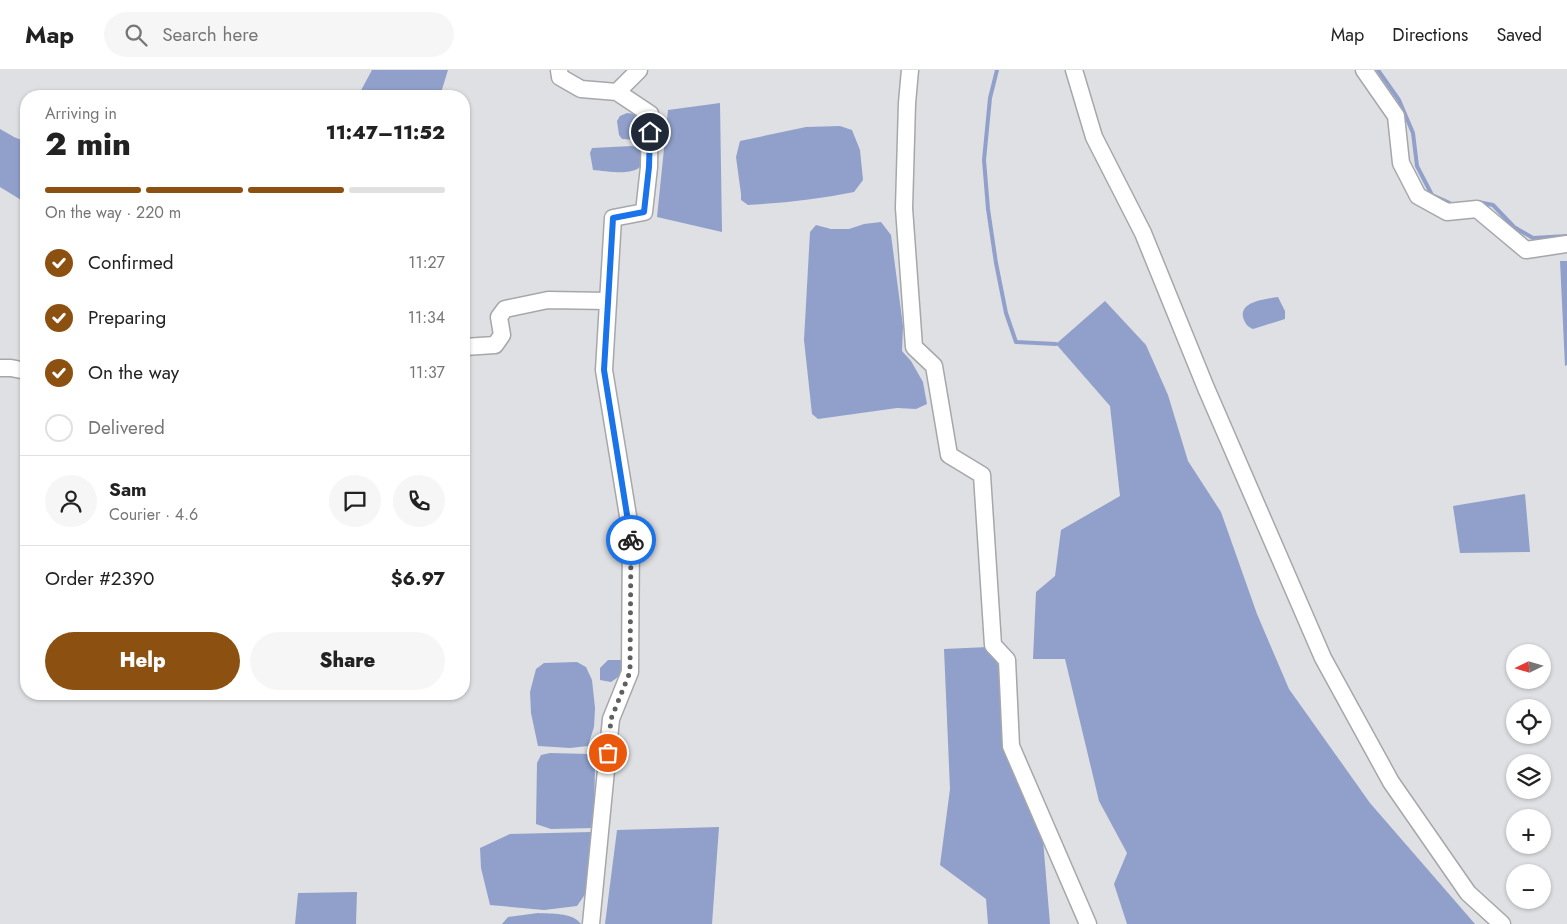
<!DOCTYPE html>
<html lang="en">
<head>
<meta charset="utf-8">
<style>
	:root { --surface:#fff; --page:#f6f6f6; --text:#222; --muted:#767676; --line:#e0e0e0; --accent:#8c5011 }
	body { margin:0; font-family:Jost,sans-serif; background:var(--page); color:var(--text); height:100vh; display:flex; flex-direction:column; font-size:19px; white-space:nowrap }
	* { box-sizing:border-box; margin:0 }
	p { font-size:16px; color:var(--muted) }
	.icon { flex:none; width:28px; height:28px; fill:none; stroke:currentColor; stroke-width:2; stroke-linecap:round; stroke-linejoin:round }
	.map { position:relative; flex:1; overflow:hidden }
	.side { position:absolute; left:20px; top:20px; width:450px; height:610px; display:flex; flex-direction:column; background:var(--surface); border-radius:20px; box-shadow:0 1px 4px #0004 }
	.side>* { flex:none }
	.needle { width:32px; rotate:265deg }
	.controls { position:absolute; left:1506px; top:574px; display:grid; gap:10px }
	.controls a { display:grid; place-items:center; width:45px; height:45px; border-radius:50%; background:var(--surface); box-shadow:0 1px 4px #0004; font-size:25px }
	.pin { position:absolute; display:grid; place-items:center; width:42px; height:42px; color:#fff; margin:-21px; border:2px solid #fff; border-radius:50%; box-shadow:0 1px 5px #0007 }
	.courier { position:absolute; display:grid; place-items:center; width:50px; height:50px; margin:-25px; border:4px solid #1a73e8; border-radius:50%; background:#fff; color:#222; box-shadow:0 1px 6px #0007 }
	.overview em { font-style:normal; font-weight:800 }
	.overview div { display:flex; flex-direction:column-reverse }
	.overview { display:flex; align-items:center; justify-content:space-between; height:85px; padding:0 25px }
	h1 { font-size:32px; font-weight:800; line-height:38px }
	.bar { display:grid; grid-template-columns:repeat(4,1fr); gap:8px 5px; align-content:center; height:60px; padding:0 25px }
	.bar i { height:6px; border-radius:4px; background:var(--line) }
	.bar .current { background:var(--accent) }
	.bar p { grid-column:span 4 }
	.line { display:flex; align-items:center; gap:12px; padding:0 25px; border-top:1px solid var(--line) }
	.line div { flex:1 }
	.round { display:grid; place-items:center; flex:none; width:52px; height:52px; border-radius:26px; background:var(--page) }
	ol { padding:0 25px; list-style:none }
	li { display:flex; align-items:center; gap:15px; height:55px }
	li p { margin-inline-start:auto }
	li .icon { padding:5px; border-radius:50%; background:var(--accent); color:#fff; stroke-width:4 }
	li:last-child { color:var(--muted) }
	li i { width:28px; height:28px; border:2px solid var(--line); border-radius:50% }
	.button { display:flex; gap:10px; margin-top:auto; padding:10px 25px }
	.button a { flex:1; height:58px; border-radius:30px; background:var(--accent); color:#fff; font-size:20px; font-weight:800; line-height:58px; text-align:center }
	.button a+a { background:var(--page); color:var(--text) }
	header { display:flex; align-items:center; gap:30px; box-sizing:border-box; height:70px; padding:0 25px; background:var(--surface); border-bottom:1px solid var(--line) }
	header strong { font-size:24px }
	nav { display:flex; gap:28px; margin-inline-start:auto; font-size:18px }
	.search { width:350px; height:45px; background:var(--page); display:flex; align-items:center; gap:12px; box-sizing:border-box; padding:0 18px; border-radius:28px; color:var(--muted); font-size:19px }
	.map>svg:first-child { display:block }
	.water { fill:#90a0cb }
	.lines { fill:none; stroke-linecap:round; stroke-linejoin:round }
	.stream { stroke:#90a0cb; stroke-width:4 }
	.minor-casing { stroke:#a6a7aa; stroke-width:19 }
	.minor { stroke:#fff; stroke-width:16 }
	.done { stroke:#5f6062; stroke-width:5; stroke-dasharray:0 9 }
	.route { stroke:#1a73e8; stroke-width:6 }
</style>
</head>
<body>
<header>
<strong>Map</strong>
<div class="search"><svg class="icon" aria-label="search" viewBox="0 0 24 24"><circle cx="10" cy="10" r="6"/><path d="M15 15l6 6"/></svg>Search here</div>
<nav><a>Map</a><a>Directions</a><a>Saved</a></nav>
</header>
<div class="map">
<svg width="1567" height="854" viewBox="0 0 1567 854">
	<rect width="100%" height="100%" fill="#dfe0e3"/>
	<!-- water -->
	<path class="water" d="M372,0H448L440,26H358Z
		M720,33L722,162L657,147L668,40Z
		M627,43L637,44L642,49L643,67L638,70L622,69L619,65L617,51L620,46Z
		M840,56L852,60L860,80L863,110L854,122C819,129 784,133 748,135L741,130V124L736,87L740,71L806,57Z
		M0,59L14,67L26,72V133L0,117Z
		M632,76L643,79C651,111 611,101 593,100L590,83L592,78Z
		M881,152L891,165L903,256L902,281L911,291L923,312L927,334L916,339L897,338L818,349L812,344L804,270L810,162L816,155L831,159H849L864,154Z
		M1560,191H1567V295L1565,296Z
		M1278,227L1285,241V249L1253,259C1248,257 1245,254 1243,247C1240,231 1266,229 1278,227Z
		M1105,231L1146,275L1168,325L1188,391L1221,442L1257,544L1289,619L1370,733L1475,854H1127L1114,814L1127,783L1099,731L1065,589H1033L1036,522L1055,506L1061,460L1120,426L1110,336L1056,274Z
		M1525,424L1530,482L1460,483L1453,436Z
		M988,577L998,595L1013,699L1043,770L1050,854H988L986,829L940,795L950,719L944,579Z
		M608,590H625L621,605L611,612L600,610V598Z
		M577,592L586,597L592,610L595,638L594,657L588,676L570,678L538,676L531,643L530,622L536,599L544,593Z
		M550,683L589,684L595,692L594,758L551,759L536,754L537,693L541,685Z
		M719,757L712,854H605L617,760Z
		M591,762L593,777L586,823L577,836L544,840L490,835L481,798L480,778L510,764Z
		M357,822L356,854H295L298,823Z
		M538,843C551,844 572,842 581,854H502L508,847Z"/>
	<g class="lines">
		<!-- stream -->
		<path class="stream" d="M997,0L990,28L984,90L988,139L996,193L1006,243L1016,272L1056,274
			M1378,0L1399,30L1413,63L1417,96L1432,125L1454,135
			M1478,132L1493,135L1514,157L1533,168L1567,166"/>
		<!-- minor casing -->
		<g class="minor-casing">
			<path id="minor" d="M559,0L560,7L581,19L617,22
				M910,0L907,33L904,138L914,277L934,296L949,385L982,405L993,575L1007,590L1011,676L1088,854
				M1074,0L1094,67L1143,163L1206,318L1323,588L1391,712L1468,823L1502,854
				M1364,0L1396,46L1401,93L1418,126L1447,142L1477,139L1526,180L1567,174
				M464,277L495,275L502,265L499,247L505,239L548,230L608,231
				M0,298H11L26,301
				M591,854L611,649L630,602L631,464L604,300L613,148L644,142L649,97L650,44L617,22L639,0"/>
		</g>
		<!-- minor -->
		<use href="#minor" class="minor"/>
	</g>
	<g class="lines">
		<!-- done -->
		<path class="done" d="M608,683L611,649L630,602L631,470"/>
		<!-- route -->
		<path class="route" d="M631,470L604,300L613,148L644,142L649,97L650,62"/>
	</g>
</svg>
<div class="controls">
<a><svg class="needle" viewBox="-14 -14 28 28"><path d="M0-13l5 13h-10z" fill="#e53935"/><path d="M0 13l5-13h-10z" fill="#767676"/></svg></a>
<a><svg class="icon" aria-label="locate" viewBox="0 0 24 24"><circle cx="12" cy="12" r="6"/><path d="M12 2v4M12 18v4M2 12h4M18 12h4"/></svg></a>
<a><svg class="icon" aria-label="layers" viewBox="0 0 24 24"><path d="M12 4l9 5-9 5-9-5zM3 14l9 5 9-5"/></svg></a>
<a>+</a>
<a>−</a>
</div>
<div class="pin" style="left:608px;top:683px;background:#ea580c"><svg class="icon" aria-label="bag" viewBox="0 0 24 24"><path d="M5 8h14l-1 12H6zM9 8a3 3 0 0 1 6 0"/></svg></div>
<div class="pin" style="left:650px;top:62px;background:#1f2937"><svg class="icon" aria-label="home" viewBox="0 0 24 24"><path d="M3 11l9-7 9 7M6 9v11h12V9"/></svg></div>
<div class="courier" style="left:631px;top:470px"><svg class="icon" aria-label="bike" viewBox="0 0 24 24"><circle cx="6" cy="16" r="4"/><circle cx="18" cy="16" r="4"/><path d="M6 16l4-8h5l3 8M10 8l3 8H6M13 5h3"/></svg></div>
<section class="side">
<div class="overview"><div><h1>2 min</h1><p>Arriving in</p></div><em>11:47–11:52</em></div>
<div class="bar"><i class="current"></i><i class="current"></i><i class="current"></i><i></i><p>On the way · 220 m</p></div>
<ol>
<li><svg class="icon" aria-label="check" viewBox="0 0 24 24"><path d="M5 12l5 5 9-10"/></svg>Confirmed<p>11:27</p></li>
<li><svg class="icon" aria-label="check" viewBox="0 0 24 24"><path d="M5 12l5 5 9-10"/></svg>Preparing<p>11:34</p></li>
<li><svg class="icon" aria-label="check" viewBox="0 0 24 24"><path d="M5 12l5 5 9-10"/></svg>On the way<p>11:37</p></li>
<li><i></i>Delivered</li>
</ol>
<div class="line" style="height:90px"><a class="round"><svg class="icon" aria-label="person" viewBox="0 0 24 24"><circle cx="12" cy="8" r="4"/><path d="M4 21q1-7 8-7t8 7"/></svg></a><div><b>Sam</b><p>Courier · 4.6</p></div><a class="round"><svg class="icon" aria-label="chat" viewBox="0 0 24 24"><path d="M4 5h16v11H9l-5 4z"/></svg></a><a class="round"><svg class="icon" aria-label="phone" viewBox="0 0 24 24"><path d="M5 4h4l2 5-3 2q2 4 5 5l2-3 5 2v4C11 20 4 13 5 4z"/></svg></a></div>
<div class="line" style="height:65px"><div>Order #2390</div><b>$6.97</b></div>
<div class="button"><a>Help</a><a>Share</a></div>
</section>
</div>
</body>
</html>
